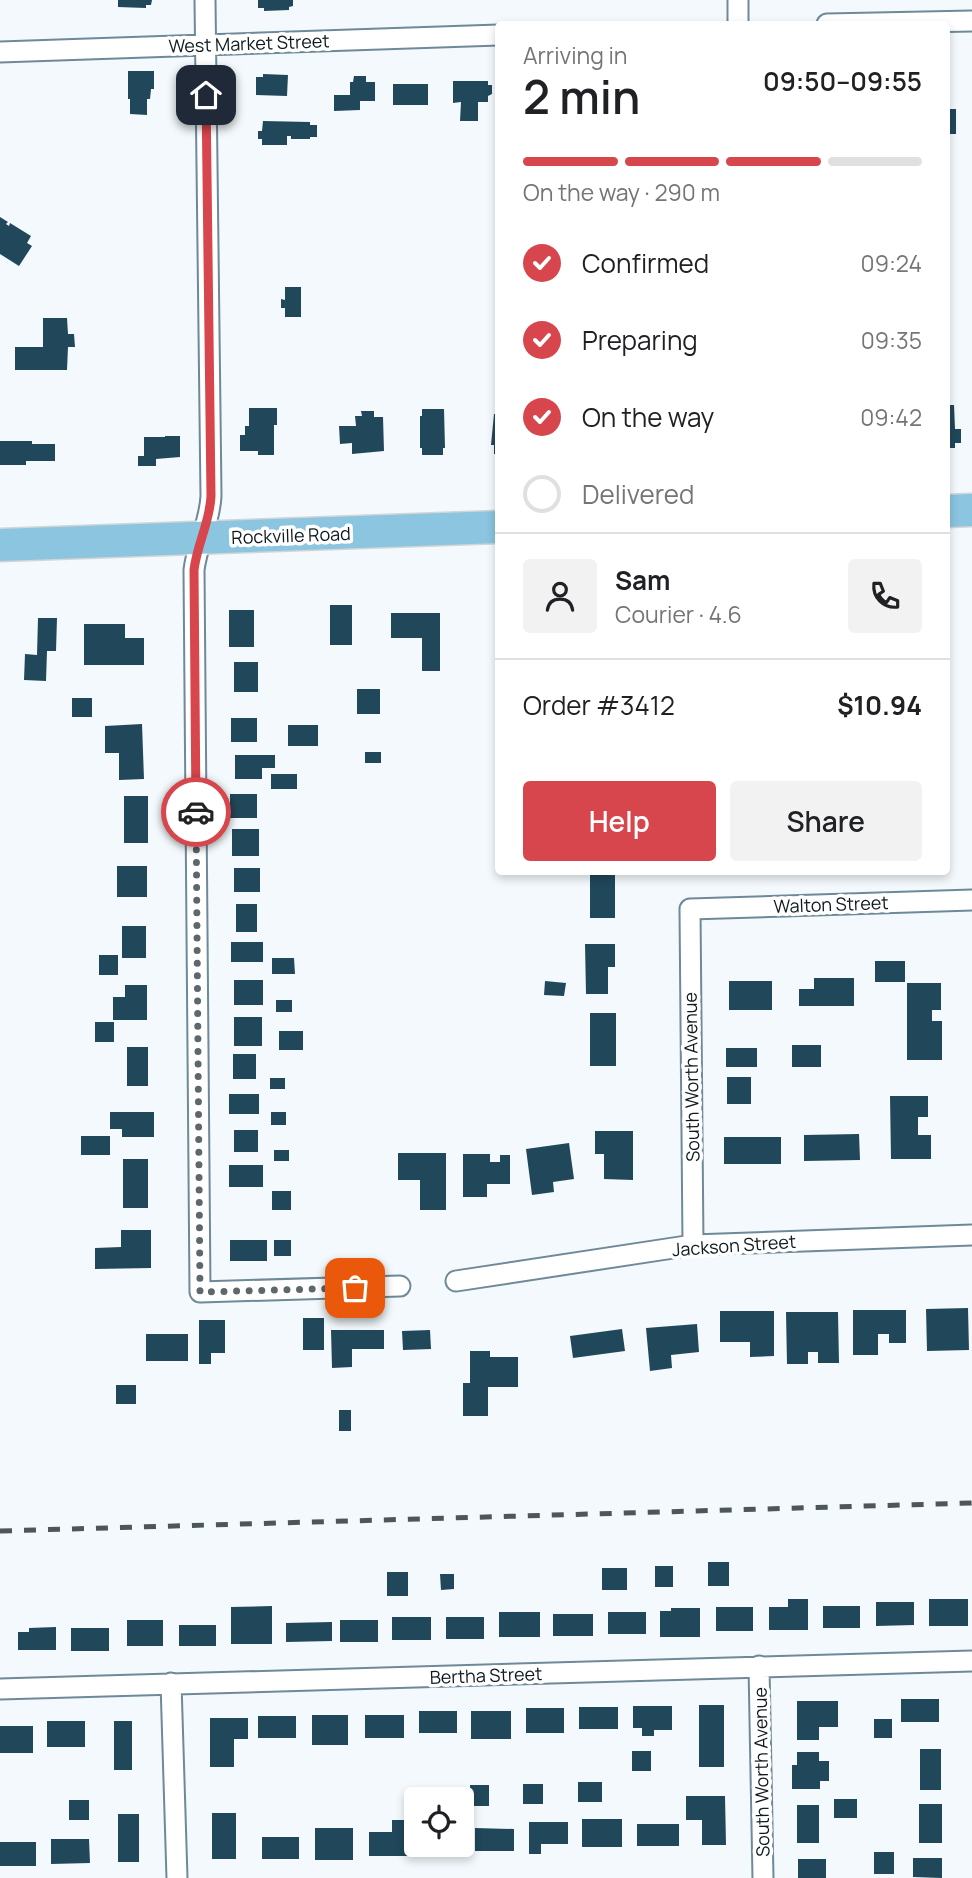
<!DOCTYPE html>
<html lang="en">
<head>
<meta charset="utf-8">
<style>
	:root { --surface:#fff; --page:#f2f2f2; --text:#202124; --muted:#757577; --line:#e0e0e0; --accent:#d6464c }
	body { margin:0; font-family:Manrope,sans-serif; background:var(--page); color:var(--text); height:100vh; display:flex; flex-direction:column; font-size:26px; white-space:nowrap }
	* { box-sizing:border-box; margin:0 }
	p { font-size:23px; color:var(--muted) }
	.icon { flex:none; width:38px; height:38px; fill:none; stroke:currentColor; stroke-width:2; stroke-linecap:round; stroke-linejoin:round }
	.map { position:relative; flex:1; overflow:hidden }
	.side { position:absolute; left:495px; top:21px; width:455px; height:854px; display:flex; flex-direction:column; background:var(--surface); border-radius:7px; box-shadow:0 4px 10px #0003 }
	.side>* { flex:none }
	.fabs { position:absolute; left:404px; top:1787px; display:grid; gap:14px }
	.fabs a { display:grid; place-items:center; width:70px; height:70px; border-radius:7px; background:var(--surface); box-shadow:0 4px 10px #0003; font-size:35px }
	.pin { position:absolute; display:grid; place-items:center; width:60px; height:60px; color:#fff; margin:-30px; border-radius:14px; box-shadow:0 4px 10px #0006 }
	.courier { position:absolute; display:grid; place-items:center; width:70px; height:70px; margin:-35px; border:5px solid #d6464c; border-radius:50%; background:#fff; color:#222; box-shadow:0 2px 9px #0007 }
	.overview em { font-style:normal; font-weight:600 }
	.overview div { display:flex; flex-direction:column-reverse }
	.overview { display:flex; align-items:center; justify-content:space-between; height:119px; padding:0 28px }
	h1 { font-size:46px; font-weight:600; line-height:52px }
	.bar { display:grid; grid-template-columns:repeat(4,1fr); gap:10px 7px; align-content:center; height:84px; padding:0 28px }
	.bar i { height:9px; border-radius:5px; background:var(--line) }
	.bar .active { background:var(--accent) }
	.bar p { grid-column:span 4 }
	.line { display:flex; align-items:center; gap:18px; padding:0 28px; border-top:2px solid var(--line) }
	.line div { flex:1 }
	.round { display:grid; place-items:center; flex:none; width:74px; height:74px; border-radius:7px; background:var(--page) }
	ol { padding:0 28px; list-style:none }
	li { display:flex; align-items:center; gap:21px; height:77px }
	li p { margin-inline-start:auto }
	li .icon { padding:7px; border-radius:50%; background:var(--accent); color:#fff; stroke-width:4 }
	li:last-child { color:var(--muted) }
	li i { width:38px; height:38px; border:4px solid var(--line); border-radius:50% }
	.primary-button { display:flex; gap:14px; margin-top:auto; padding:14px 28px }
	.primary-button a { flex:1; height:80px; border-radius:7px; background:var(--accent); color:#fff; font-size:28px; font-weight:600; line-height:80px; text-align:center }
	.primary-button a+a { background:var(--page); color:var(--text) }
	.map>svg:first-child { display:block }
	.building { fill:#21475a }
	.lines { fill:none; stroke-linecap:round; stroke-linejoin:round }
	.street-casing { stroke:#6e8998; stroke-width:23 }
	.primary-casing { stroke:#d4d6d6; stroke-width:35 }
	.street { stroke:#fff; stroke-width:19 }
	.primary { stroke:#8bc5e0; stroke-width:32 }
	.rail { stroke:#4c565b; stroke-width:5; stroke-dasharray:12 12; stroke-linecap:butt }
	.done { stroke:#5e676c; stroke-width:7; stroke-dasharray:0 12.6 }
	.route { stroke:#d6464c; stroke-width:9 }
	.labels { text-anchor:middle; dominant-baseline:central; stroke-width:7; stroke-linejoin:round; paint-order:stroke }
	.street-label { font-size:18px; fill:#0e191e; stroke:#fff }
</style>
</head>
<body>
<div class="map">
<svg width="972" height="1878" viewBox="0 0 972 1878">
	<rect width="100%" height="100%" fill="#f3f9fc"/>
	<!-- building -->
	<path class="building" d="M118,0H152L151,5H146V8L118,7Z
		M258,0H293V6L289,7V10L264,11V8H258Z
		M128,71H154V89H151L150,99H147V115L130,114V99H128Z
		M263,74L288,75L287,96L256,95V77H263Z
		M354,76H366V82H375V101H360V110L334,111V95H350V82H353Z
		M453,81H488V85H492V94L488,96V102H478V121H460L461,102L453,103Z
		M393,84H428V105H393Z
		M947,109H956V134H947Z
		M263,121L310,122V125H317V137H310V139H291V136H287V145H262V139H258V131H262Z
		M0,217L8,222L6,224L9,226L10,223L31,236L27,243L32,246L19,266L0,254Z
		M285,287H301V317H285V308H281V299L285,300Z
		M43,318H67L68,334H74L75,347H68L67,370H15V347H43Z
		M947,405H954L955,429H961V443H955V448H947Z
		M249,408H277V425H274V455H258V451H240V435H245V426H249Z
		M422,409H444L445,448H443V455H422V448H420V416H422Z
		M361,411H374V417H383L384,451L352,454V443L340,444L339,426H356L355,416H362Z
		M494,414H499V454H494V445H491Z
		M165,436H180V457L156,459V466H138V456H144V437H165Z
		M0,441H32V444H55V461H26V465H0Z
		M330,605H352V645H330Z
		M229,610H254V647H229Z
		M391,613H440V671H422V638H391Z
		M38,618H57L56,651H47L46,681L24,680L25,654L37,655Z
		M84,624H125V638H144V665H84Z
		M234,662H258V692H234Z
		M357,689H380V714H357Z
		M72,698H92V717H72Z
		M231,718H257V742H231Z
		M142,724L144,779L119,780V753H105V726Z
		M288,725H318V746H288Z
		M365,752H381V763H365Z
		M235,755H275V768H262V779H235Z
		M271,774H297V789H271Z
		M230,794H257V818H230Z
		M124,796H148V843H124Z
		M232,829H259V856H232Z
		M117,866H147V897H117Z
		M234,868H260V892H234Z
		M590,872H615V918H590Z
		M236,904H257V932H236Z
		M122,926H146V958H122Z
		M231,942H263V962H231Z
		M585,944H615V967H608V994H586Z
		M99,955H118V975H99Z
		M272,958H294L295,974H272Z
		M875,961H905V982H875Z
		M814,978H854V1006H799V989H814Z
		M234,980H263V1005H234Z
		M545,981L566,983L564,996L544,995Z
		M729,981H772V1010H729Z
		M907,983H941V1010H932V1021H942V1060H907Z
		M125,985H147V1020H113V997H125Z
		M276,1000H292V1012H276Z
		M590,1013H616V1066H590Z
		M234,1017H262V1046H234Z
		M95,1022H114V1042H95Z
		M279,1031H303V1050H279Z
		M792,1045H821V1067H792Z
		M127,1047H148V1086H127Z
		M726,1048H757V1067H726Z
		M233,1054H256V1079H233Z
		M727,1077H751V1104H727Z
		M270,1078H285V1089H270Z
		M229,1094H259V1114H229Z
		M890,1096H928V1117H918V1135H931V1159H891Z
		M110,1112H154V1137H122V1129H110Z
		M271,1112H286V1125H271Z
		M234,1130H258V1152H234Z
		M595,1131H633V1180L604,1179V1154H595Z
		M859,1134L860,1160L804,1161V1135Z
		M81,1136H110V1155H81Z
		M724,1137H781V1164H724Z
		M569,1143L574,1179L553,1182L554,1192L532,1195L526,1149Z
		M274,1150H289V1161H274Z
		M398,1153H446V1210H420V1180H398Z
		M463,1154H490V1162H500V1155H510V1184H487V1197H463Z
		M123,1159H148V1208H123Z
		M229,1165H263V1187H229Z
		M272,1191H291V1210H272Z
		M121,1230H151V1268L95,1269V1248L121,1247Z
		M230,1240H267V1261H230Z
		M274,1240H291V1256H274Z
		M968,1308L969,1350L927,1351L926,1309Z
		M853,1310H906V1343H889V1334H878V1355H853Z
		M720,1311H774V1356L750,1357V1342H720Z
		M786,1312H838L839,1363H818V1352H808V1364H787Z
		M303,1318H324V1350H303Z
		M199,1320H225V1353H211V1364H199Z
		M697,1324L699,1352L671,1355L672,1368L650,1371L646,1328Z
		M622,1329L625,1351L573,1358L570,1336Z
		M331,1330H384V1349H352V1367L332,1368Z
		M430,1330L431,1349L403,1350L402,1331Z
		M146,1334H188V1361H146Z
		M470,1351H490V1357H518V1387H488V1416H463V1383H470Z
		M116,1385H136V1404H116Z
		M339,1410H351V1431H339Z
		M708,1562H729V1586H708Z
		M655,1566H673V1587H655Z
		M602,1568H627V1590H602Z
		M387,1572H408V1596H387Z
		M440,1574H454V1589L441,1590Z
		M788,1599H808V1630H769V1607H788Z
		M929,1599H968V1626H929Z
		M876,1602H914V1625L876,1626Z
		M272,1606V1644H231V1607Z
		M823,1606H860V1628H823Z
		M716,1607H753V1631H716Z
		M671,1608H700V1637H660V1611H671Z
		M499,1612H540V1637H499Z
		M608,1612H646V1634H608Z
		M553,1614H593V1636H553Z
		M392,1617H431V1640H392Z
		M446,1617H484V1639H446Z
		M127,1620H163V1646H127Z
		M340,1620H378V1642H340Z
		M332,1622V1641L286,1642V1623Z
		M179,1625H216V1646H179Z
		M56,1627V1650H18V1632H29V1628Z
		M71,1628H109V1651H71Z
		M901,1699H939V1722H901Z
		M797,1701H838V1727H819V1740H797Z
		M699,1705H724V1767H699Z
		M633,1706H672V1730H654V1736H642V1728H633Z
		M579,1707H618V1729H579Z
		M526,1708H564V1733H526Z
		M419,1711H457V1733H419Z
		M471,1711H511V1739H471Z
		M312,1715H348V1745H312Z
		M365,1715H404V1738H365Z
		M258,1716H296V1738H258Z
		M210,1718H248V1739H234V1767H210Z
		M874,1719H892V1738H874Z
		M47,1721H85V1747H47Z
		M114,1721H132V1770H114Z
		M0,1726H33V1753H0Z
		M920,1749H941V1790H920Z
		M632,1751H651V1771H632Z
		M797,1752H819V1761H829V1781H820V1789H792V1765H797Z
		M578,1782H602V1802H578Z
		M523,1784H543V1804H523Z
		M470,1785H489V1806H470Z
		M416,1787H436V1799H416Z
		M686,1796H725L726,1845H702V1820H686Z
		M834,1799H857V1818H834Z
		M69,1800H89V1820H69Z
		M919,1804H942V1843H919Z
		M797,1805H819V1843H797Z
		M212,1813H236V1859H212Z
		M118,1814H139V1862H118Z
		M582,1819H622V1847H582Z
		M392,1820H408V1856H369V1832H392Z
		M529,1822H568V1844H541V1854H529Z
		M637,1824H679V1846H637Z
		M315,1828H353V1860H315Z
		M475,1828L514,1829V1851H475Z
		M262,1837H299V1859H262Z
		M51,1839H89L90,1863L51,1864Z
		M0,1842H36V1866H0Z
		M422,1844H461V1855H422Z
		M874,1852H894V1874H874Z
		M913,1858H942V1878L913,1877Z
		M798,1859H826V1878H798Z"/>
	<g class="lines">
		<!-- street casing -->
		<g class="street-casing">
			<path id="street" d="M205,0L211,496C210,522 197,544 194,570L200,1292L400,1286
				M738,0V24
				M827,24L972,21
				M0,52L499,35
				M693,1245L690,909L972,900
				M456,1281L693,1245L972,1235
				M759,1666L763,1878
				M171,1683L177,1878
				M0,1689L972,1661"/>
		</g>
		<!-- primary casing -->
		<g class="primary-casing">
			<path id="primary" d="M947,511L972,510
				M0,545L499,527"/>
		</g>
		<!-- street -->
		<use href="#street" class="street"/>
		<!-- primary -->
		<use href="#primary" class="primary"/>
		<!-- rail -->
		<path class="rail" d="M0,1531L972,1503"/>
	</g>
	<g class="lines">
		<!-- done -->
		<path class="done" d="M196,812L200,1292L355,1288"/>
		<!-- route -->
		<path class="route" d="M196,812L194,570C197,544 210,522 211,496L206,95"/>
	</g>
	<g class="labels">
		<!-- street labels -->
		<g class="street-label">
			<text transform="translate(249 43) rotate(-2)">West Market Street</text>
			<text transform="translate(291 535) rotate(-2)">Rockville Road</text>
			<text transform="translate(831 904) rotate(-2)">Walton Street</text>
			<text transform="translate(691 1077) rotate(-91)">South Worth Avenue</text>
			<text transform="translate(734 1245) rotate(-4)">Jackson Street</text>
			<text transform="translate(486 1675) rotate(-2)">Bertha Street</text>
			<text transform="translate(761 1772) rotate(-91)">South Worth Avenue</text>
		</g>
	</g>
</svg>
<div class="fabs">
<a><svg class="icon" aria-label="locate" viewBox="0 0 24 24"><circle cx="12" cy="12" r="6"/><path d="M12 2v4M12 18v4M2 12h4M18 12h4"/></svg></a>
</div>
<div class="pin" style="left:355px;top:1288px;background:#ea580c"><svg class="icon" aria-label="bag" viewBox="0 0 24 24"><path d="M5 8h14l-1 12H6zM9 8a3 3 0 0 1 6 0"/></svg></div>
<div class="pin" style="left:206px;top:95px;background:#1f2937"><svg class="icon" aria-label="home" viewBox="0 0 24 24"><path d="M3 11l9-7 9 7M6 9v11h12V9"/></svg></div>
<div class="courier" style="left:196px;top:812px"><svg class="icon" aria-label="car" viewBox="0 0 24 24"><path d="M5 17H2v-5l4-1 3-4h7l3 4 3 1v5h-3M9 17h6M6 11h13"/><circle cx="7" cy="17" r="2"/><circle cx="17" cy="17" r="2"/></svg></div>
<section class="side">
<div class="overview"><div><h1>2 min</h1><p>Arriving in</p></div><em>09:50–09:55</em></div>
<div class="bar"><i class="active"></i><i class="active"></i><i class="active"></i><i></i><p>On the way · 290 m</p></div>
<ol>
<li><svg class="icon" aria-label="check" viewBox="0 0 24 24"><path d="M5 12l5 5 9-10"/></svg>Confirmed<p>09:24</p></li>
<li><svg class="icon" aria-label="check" viewBox="0 0 24 24"><path d="M5 12l5 5 9-10"/></svg>Preparing<p>09:35</p></li>
<li><svg class="icon" aria-label="check" viewBox="0 0 24 24"><path d="M5 12l5 5 9-10"/></svg>On the way<p>09:42</p></li>
<li><i></i>Delivered</li>
</ol>
<div class="line" style="height:126px"><a class="round"><svg class="icon" aria-label="person" viewBox="0 0 24 24"><circle cx="12" cy="8" r="4"/><path d="M4 21q1-7 8-7t8 7"/></svg></a><div><b>Sam</b><p>Courier · 4.6</p></div><a class="round"><svg class="icon" aria-label="phone" viewBox="0 0 24 24"><path d="M5 4h4l2 5-3 2q2 4 5 5l2-3 5 2v4C11 20 4 13 5 4z"/></svg></a></div>
<div class="line" style="height:91px"><div>Order #3412</div><b>$10.94</b></div>
<div class="primary-button"><a>Help</a><a>Share</a></div>
</section>
</div>
</body>
</html>
